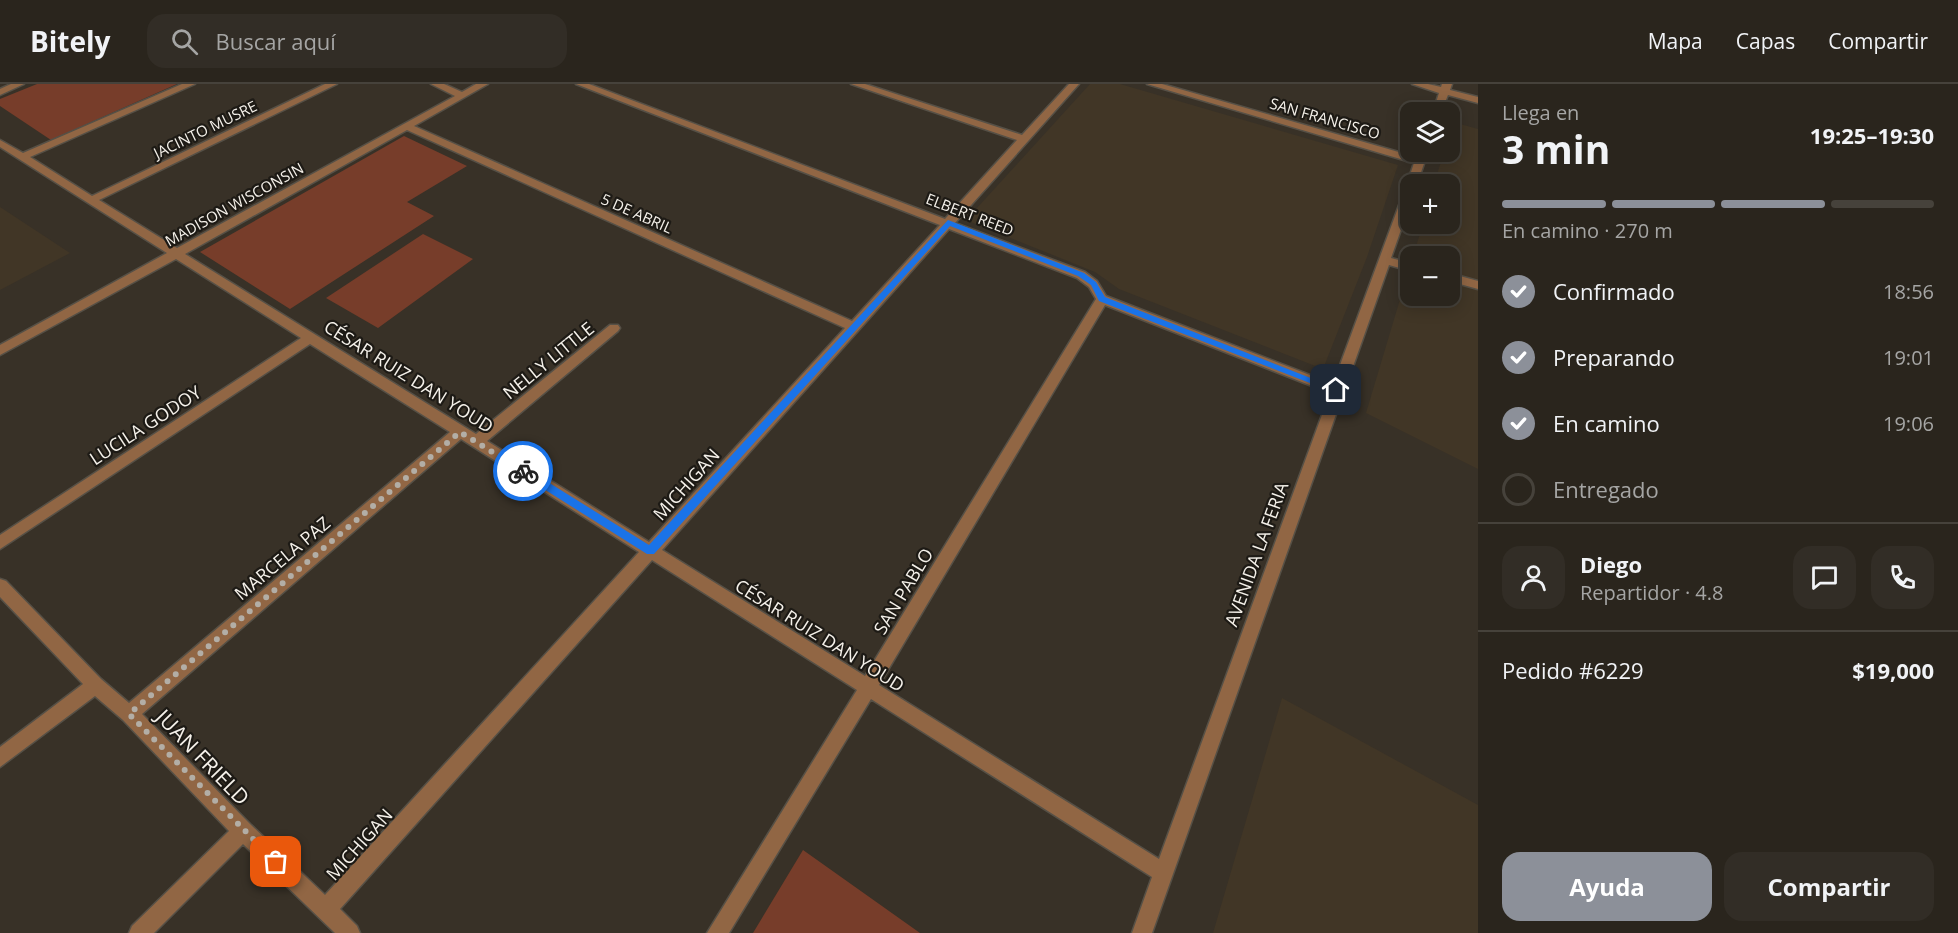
<!DOCTYPE html>
<html lang="es">
<head>
<meta charset="utf-8">
<style>
	:root { --surface:#2a251d; --page:#322d26; --text:#f1f3f6; --muted:#a5a5a4; --line:#46423b; --accent:#8c9099 }
	body { margin:0; font-family:"Open Sans",sans-serif; background:var(--page); color:var(--text); height:100vh; display:flex; flex-direction:column; font-size:22px; white-space:nowrap }
	* { box-sizing:border-box; margin:0 }
	p { font-size:20px; color:var(--muted) }
	.icon { flex:none; width:33px; height:33px; fill:none; stroke:currentColor; stroke-width:2; stroke-linecap:round; stroke-linejoin:round }
	.map { position:relative; flex:1; overflow:hidden }
	.side { display:flex; flex-direction:column; background:var(--surface); width:480px }
	.side>* { flex:none }
	.buttons { position:absolute; left:1400px; top:18px; display:grid; gap:12px }
	.buttons a { display:grid; place-items:center; width:60px; height:60px; border-radius:12px; background:var(--surface); box-shadow:0 3px 15px #0003,0 0 0 2px var(--line); font-size:30px }
	.pin { position:absolute; display:grid; place-items:center; width:51px; height:51px; color:#fff; margin:-26px; border-radius:12px; box-shadow:0 3px 9px #0006 }
	.courier { position:absolute; display:grid; place-items:center; width:60px; height:60px; margin:-30px; border:4px solid #1a73e8; border-radius:50%; background:#fff; color:#222; box-shadow:0 2px 8px #0007 }
	.overview em { font-style:normal; font-weight:700 }
	.overview div { display:flex; flex-direction:column-reverse }
	.overview { display:flex; align-items:center; justify-content:space-between; height:102px; padding:0 24px }
	h1 { font-size:39px; font-weight:700; line-height:45px }
	.bar { display:grid; grid-template-columns:repeat(4,1fr); gap:9px 6px; align-content:center; height:72px; padding:0 24px }
	.bar i { height:8px; border-radius:4px; background:var(--line) }
	.bar .on { background:var(--accent) }
	.bar p { grid-column:span 4 }
	.line { display:flex; align-items:center; gap:15px; padding:0 24px; border-top:2px solid var(--line) }
	.line div { flex:1 }
	.round { display:grid; place-items:center; flex:none; width:63px; height:63px; border-radius:18px; background:var(--page) }
	ol { padding:0 24px; list-style:none }
	li { display:flex; align-items:center; gap:18px; height:66px }
	li p { margin-inline-start:auto }
	li .icon { padding:6px; border-radius:50%; background:var(--accent); color:#fff; stroke-width:4 }
	li:last-child { color:var(--muted) }
	li i { width:33px; height:33px; border:3px solid var(--line); border-radius:50% }
	.primary-button { display:flex; gap:12px; margin-top:auto; padding:12px 24px }
	.primary-button a { flex:1; height:69px; border-radius:18px; background:var(--accent); color:#fff; font-size:24px; font-weight:700; line-height:69px; text-align:center }
	.primary-button a+a { background:var(--page); color:var(--text) }
	header { display:flex; align-items:center; gap:36px; box-sizing:border-box; height:84px; padding:0 30px; background:var(--surface); border-bottom:2px solid var(--line) }
	header strong { font-size:28px }
	nav { display:flex; gap:33px; margin-inline-start:auto; font-size:21px }
	.search { width:420px; height:54px; background:var(--page); display:flex; align-items:center; gap:15px; box-sizing:border-box; padding:0 21px; border-radius:18px; color:var(--muted); font-size:22px }
	main { display:flex; flex:1; min-height:0 }
	.map>svg:first-child { display:block }
	.built { fill:#413626 }
	.green { fill:#773d2a }
	.lines { fill:none; stroke-linecap:round; stroke-linejoin:round }
	.minor-casing { stroke:#565046; stroke-width:3 }
	.minor { fill:#916644; fill-rule:evenodd }
	.route { fill:#1a73e8 }
	.done { stroke:#b3aea6; stroke-width:6; stroke-dasharray:0 10.8 }
	.labels { text-anchor:middle; dominant-baseline:central; stroke-width:4.5; stroke-linejoin:round; paint-order:stroke }
	.far-street-label { font-size:15px; fill:#f5f1ea; stroke:#1d1a15 }
	.street-label { font-size:18px; fill:#f5f1ea; stroke:#1d1a15 }
	.near-street-label { font-size:21px; fill:#f5f1ea; stroke:#1d1a15 }
</style>
</head>
<body>
<header>
<strong>Bitely</strong>
<div class="search"><svg class="icon" aria-label="search" viewBox="0 0 24 24"><circle cx="10" cy="10" r="6"/><path d="M15 15l6 6"/></svg>Buscar aquí</div>
<nav><a>Mapa</a><a>Capas</a><a>Compartir</a></nav>
</header>
<main>
<div class="map">
<svg width="1478" height="849" viewBox="0 0 1478 849">
	<rect width="100%" height="100%" fill="#383127"/>
	<!-- built -->
	<path class="built" d="M1090,0H1120L1398,81L1367,173L1323,285L1119,205L1095,188L966,136Z
		M1453,38L1478,45V385L1366,329L1410,182V212H1449V172H1413L1423,140H1449V100H1434L1444,68H1449V50Z
		M0,123L70,169L0,206Z
		M1282,614L1478,721V849H1213Z"/>
	<!-- green -->
	<path class="green" d="M37,0H177L51,56L0,22V15Z
		M404,52L467,82L407,118L434,132L290,225L200,168Z
		M423,150L473,175L378,244L326,214Z
		M803,766L920,849H753Z"/>
	<g class="lines">
		<!-- minor casing -->
		<g class="minor-casing">
			<path id="minor" d="M11,0H24L0,11V5Z
				M182,0H195L30,73L92,112L325,0H337L99,116L177,164L455,12L431,0H444L462,8L476,0H488L414,42L852,237L940,141L576,0H589L945,135L1017,56L851,0H865L1022,51L1069,0H1079L955,139L1085,188L1097,197L1106,212L1333,300L1405,105L1408,102L1407,100L1414,79L1147,0H1162L1416,73L1418,68H1428L1417,100H1410V120L1391,174L1410,179V187L1389,181L1152,849H1132L1152,793L871,615L729,849H707L857,606L652,476L340,825L357,842L360,849H335L243,760L154,849H129L132,842L229,747L123,636L95,612L0,683V663L83,600L0,513V495L6,497L101,595L129,619L450,348L310,260L0,465V451L301,254L176,175L0,271V261L167,169L0,63V56L23,69ZM407,46L845,244L649,458L487,357L618,247L620,244L618,241H610L476,350L185,170ZM949,145L1077,194L1089,203L1096,215L865,592L662,466ZM1105,221L1330,309L1159,775L879,601ZM461,355L639,468L325,811L250,740L142,630Z
				M1412,0H1428L1441,3L1442,0H1452L1450,6L1478,13V19L1448,11L1441,28H1433L1439,9Z
				M1449,189L1478,197V205L1449,197Z"/>
		</g>
		<!-- minor -->
		<use href="#minor" class="minor"/>
	</g>
	<!-- route -->
	<path class="route" d="M948,136L1084,189L1096,198L1105,213L1341,306L1333,308L1099,217L1091,201L1078,192L950,142L654,470H647L520,390V385H527L649,461Z"/>
	<g class="lines">
		<!-- done -->
		<path class="done" d="M276,778L129,630L460,348L523,387"/>
	</g>
	<g class="labels">
		<!-- far-street labels -->
		<g class="far-street-label">
			<text transform="translate(1325 34) rotate(16)">SAN FRANCISCO</text>
			<text transform="translate(205 45) rotate(-26)">JACINTO MUSRE</text>
			<text transform="translate(234 120) rotate(-29)">MADISON WISCONSIN</text>
			<text transform="translate(637 129) rotate(24)">5 DE ABRIL</text>
			<text transform="translate(970 130) rotate(21)">ELBERT REED</text>
		</g>
		<!-- street labels -->
		<g class="street-label">
			<text transform="translate(548 276) rotate(-39)">NELLY LITTLE</text>
			<text transform="translate(409 292) rotate(32)">CÉSAR RUIZ DAN YOUD</text>
			<text transform="translate(145 341) rotate(-33)">LUCILA GODOY</text>
			<text transform="translate(686 400) rotate(-48)">MICHIGAN</text>
			<text transform="translate(1256 470) rotate(-70)">AVENIDA LA FERIA</text>
			<text transform="translate(282 474) rotate(-40)">MARCELA PAZ</text>
			<text transform="translate(903 507) rotate(-59)">SAN PABLO</text>
			<text transform="translate(820 551) rotate(32)">CÉSAR RUIZ DAN YOUD</text>
			<text transform="translate(359 760) rotate(-48)">MICHIGAN</text>
		</g>
		<!-- near-street labels -->
		<g class="near-street-label">
			<text transform="translate(203 673) rotate(46)">JUAN FRIELD</text>
		</g>
	</g>
</svg>
<div class="buttons">
<a><svg class="icon" aria-label="layers" viewBox="0 0 24 24"><path d="M12 4l9 5-9 5-9-5zM3 14l9 5 9-5"/></svg></a>
<a>+</a>
<a>−</a>
</div>
<div class="pin" style="left:276px;top:778px;background:#ea580c"><svg class="icon" aria-label="bag" viewBox="0 0 24 24"><path d="M5 8h14l-1 12H6zM9 8a3 3 0 0 1 6 0"/></svg></div>
<div class="pin" style="left:1336px;top:306px;background:#1f2937"><svg class="icon" aria-label="home" viewBox="0 0 24 24"><path d="M3 11l9-7 9 7M6 9v11h12V9"/></svg></div>
<div class="courier" style="left:523px;top:387px"><svg class="icon" aria-label="bike" viewBox="0 0 24 24"><circle cx="6" cy="16" r="4"/><circle cx="18" cy="16" r="4"/><path d="M6 16l4-8h5l3 8M10 8l3 8H6M13 5h3"/></svg></div>
</div>
<section class="side">
<div class="overview"><div><h1>3 min</h1><p>Llega en</p></div><em>19:25–19:30</em></div>
<div class="bar"><i class="on"></i><i class="on"></i><i class="on"></i><i></i><p>En camino · 270 m</p></div>
<ol>
<li><svg class="icon" aria-label="check" viewBox="0 0 24 24"><path d="M5 12l5 5 9-10"/></svg>Confirmado<p>18:56</p></li>
<li><svg class="icon" aria-label="check" viewBox="0 0 24 24"><path d="M5 12l5 5 9-10"/></svg>Preparando<p>19:01</p></li>
<li><svg class="icon" aria-label="check" viewBox="0 0 24 24"><path d="M5 12l5 5 9-10"/></svg>En camino<p>19:06</p></li>
<li><i></i>Entregado</li>
</ol>
<div class="line" style="height:108px"><a class="round"><svg class="icon" aria-label="person" viewBox="0 0 24 24"><circle cx="12" cy="8" r="4"/><path d="M4 21q1-7 8-7t8 7"/></svg></a><div><b>Diego</b><p>Repartidor · 4.8</p></div><a class="round"><svg class="icon" aria-label="chat" viewBox="0 0 24 24"><path d="M4 5h16v11H9l-5 4z"/></svg></a><a class="round"><svg class="icon" aria-label="phone" viewBox="0 0 24 24"><path d="M5 4h4l2 5-3 2q2 4 5 5l2-3 5 2v4C11 20 4 13 5 4z"/></svg></a></div>
<div class="line" style="height:78px"><div>Pedido #6229</div><b>$19,000</b></div>
<div class="primary-button"><a>Ayuda</a><a>Compartir</a></div>
</section>
</main>
</body>
</html>
